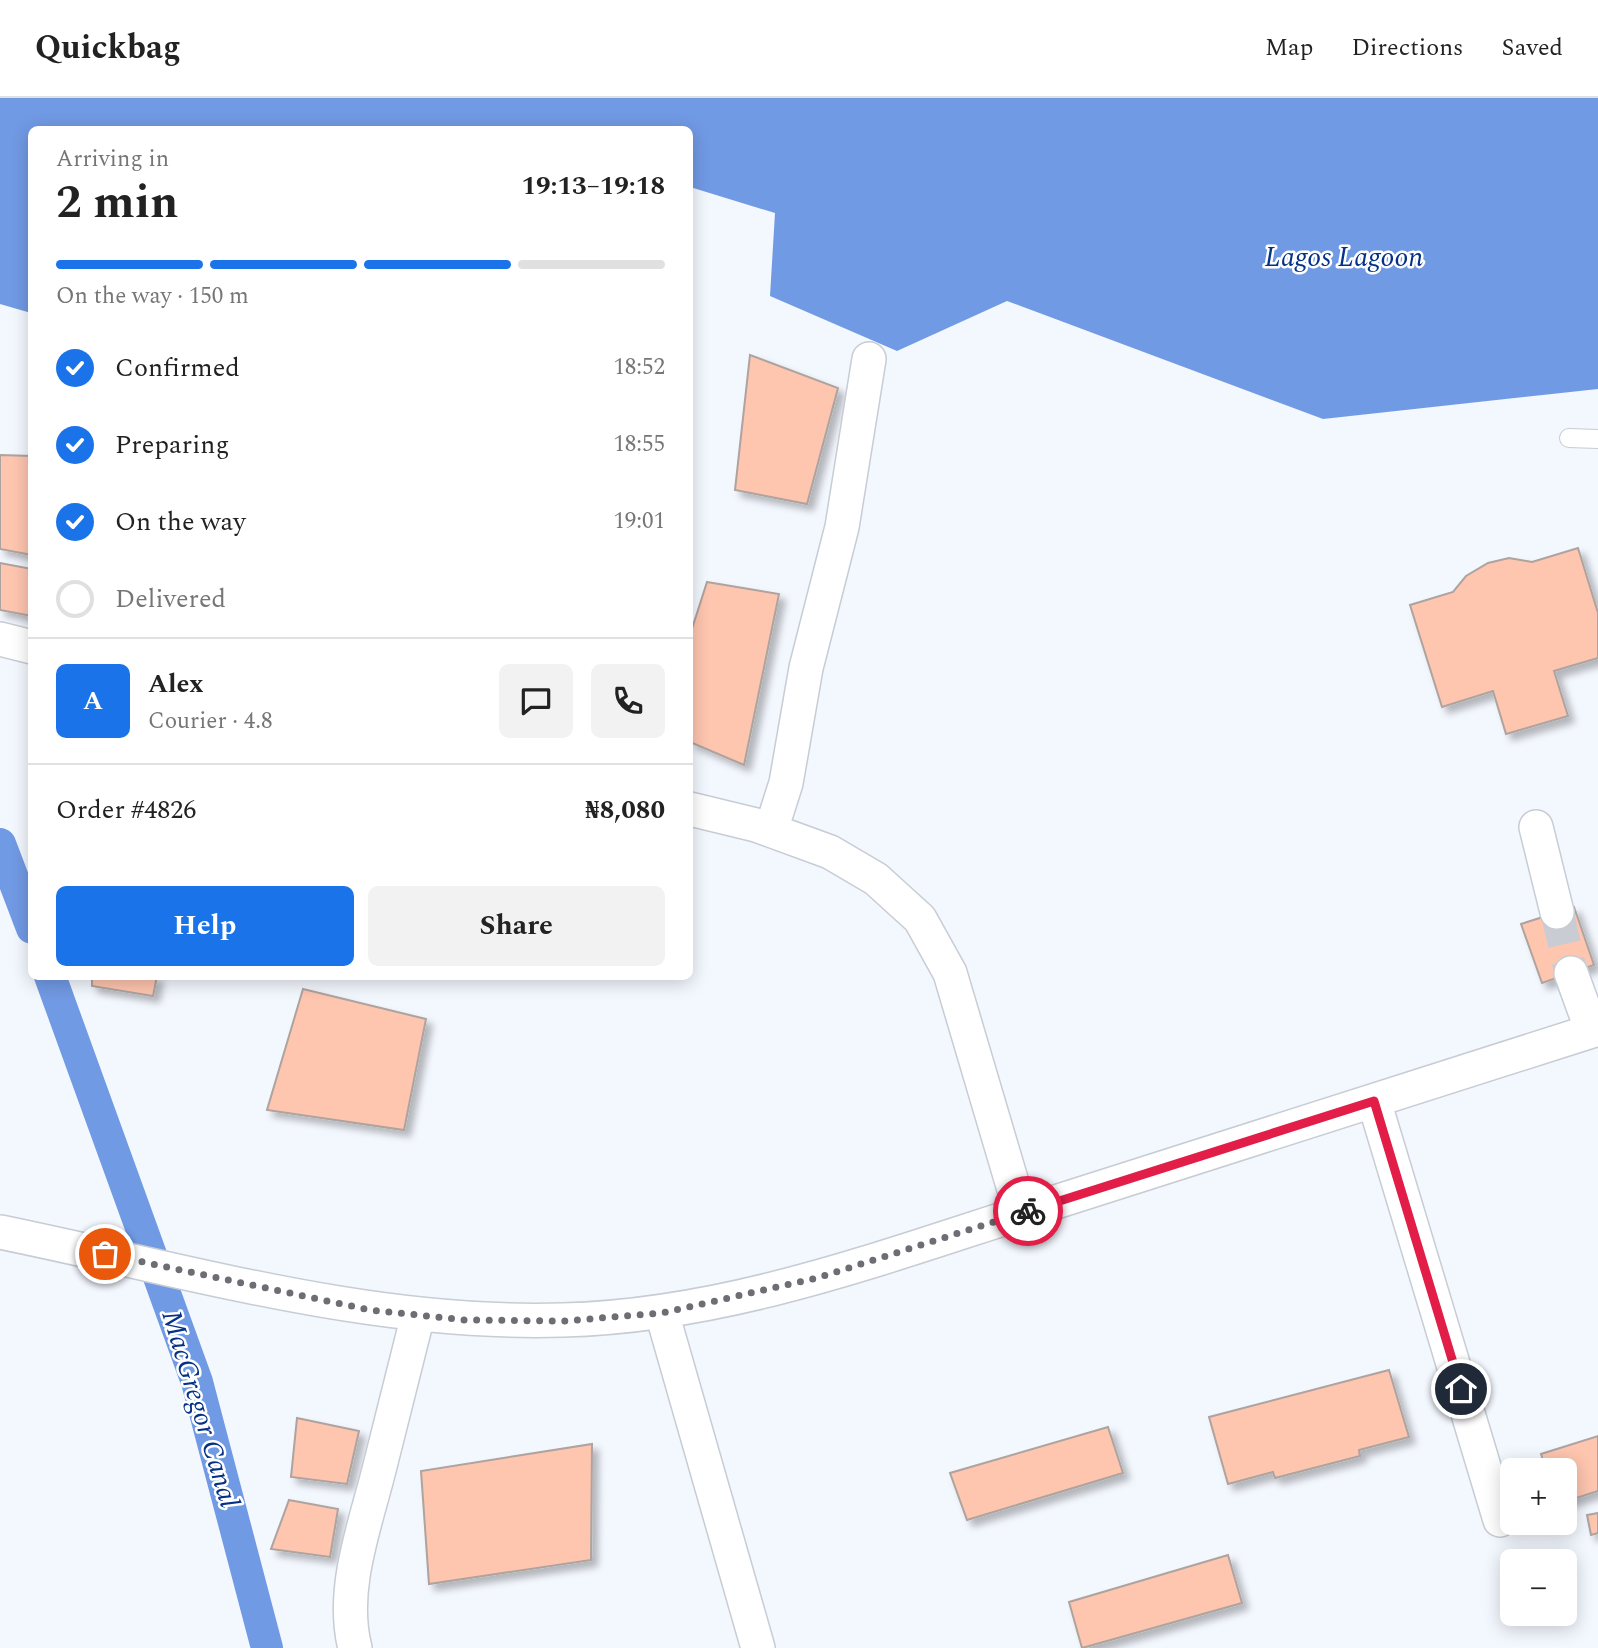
<!DOCTYPE html>
<html lang="en">
<head>
<meta charset="utf-8">
<style>
	:root { --surface:#fff; --page:#f2f2f2; --text:#222; --muted:#767676; --line:#e0e0e0; --accent:#1a73e8 }
	body { margin:0; font-family:Spectral,serif; background:var(--page); color:var(--text); height:100vh; display:flex; flex-direction:column; font-size:26px; white-space:nowrap }
	* { box-sizing:border-box; margin:0 }
	p { font-size:23px; color:var(--muted) }
	.icon { flex:none; width:38px; height:38px; fill:none; stroke:currentColor; stroke-width:2; stroke-linecap:round; stroke-linejoin:round }
	.map { position:relative; flex:1; overflow:hidden }
	.panel { position:absolute; left:28px; top:28px; width:665px; height:854px; display:flex; flex-direction:column; background:var(--surface); border-radius:10px; box-shadow:0 4px 18px #0003 }
	.panel>* { flex:none }
	.fabs { position:absolute; left:1500px; top:1360px; display:grid; gap:14px }
	.fabs a { display:grid; place-items:center; width:77px; height:77px; border-radius:10px; background:var(--surface); box-shadow:0 4px 18px #0003; font-size:35px }
	.pin { position:absolute; display:grid; place-items:center; width:60px; height:60px; color:#fff; margin:-30px; border:4px solid #fff; border-radius:50%; box-shadow:0 2px 7px #0007 }
	.courier { position:absolute; display:grid; place-items:center; width:70px; height:70px; margin:-35px; border:5px solid #e11d48; border-radius:50%; background:#fff; color:#222; box-shadow:0 2px 9px #0007 }
	.head em { font-style:normal; font-weight:700 }
	.head div { display:flex; flex-direction:column-reverse }
	.head { display:flex; align-items:center; justify-content:space-between; height:119px; padding:0 28px }
	h1 { font-size:46px; font-weight:700; line-height:52px }
	.bar { display:grid; grid-template-columns:repeat(4,1fr); gap:10px 7px; align-content:center; height:84px; padding:0 28px }
	.bar i { height:9px; border-radius:5px; background:var(--line) }
	.bar .selected { background:var(--accent) }
	.bar p { grid-column:span 4 }
	.line { display:flex; align-items:center; gap:18px; padding:0 28px; border-top:2px solid var(--line) }
	.line div { flex:1 }
	.round { display:grid; place-items:center; flex:none; width:74px; height:74px; border-radius:10px; background:var(--page) }
	ol { padding:0 28px; list-style:none }
	li { display:flex; align-items:center; gap:21px; height:77px }
	li p { margin-inline-start:auto }
	li .icon { padding:7px; border-radius:50%; background:var(--accent); color:#fff; stroke-width:4 }
	li:last-child { color:var(--muted) }
	li i { width:38px; height:38px; border:4px solid var(--line); border-radius:50% }
	.action { display:flex; gap:14px; margin-top:auto; padding:14px 28px }
	.action a { flex:1; height:80px; border-radius:10px; background:var(--accent); color:#fff; font-size:28px; font-weight:700; line-height:80px; text-align:center }
	.action a+a { background:var(--page); color:var(--text) }
	header { display:flex; align-items:center; gap:42px; box-sizing:border-box; height:98px; padding:0 35px; background:var(--surface); border-bottom:2px solid var(--line) }
	header strong { font-size:33px }
	nav { display:flex; gap:38px; margin-inline-start:auto; font-size:24px }
	.map>svg:first-child { display:block }
	.water { fill:#719ae4 }
	.lines { fill:none; stroke-linecap:round; stroke-linejoin:round }
	.canal { stroke:#719ae4; stroke-width:32 }
	.building { fill:#fec5af; stroke:#aea39f; stroke-width:2; filter:url(#shadow) }
	.street-tunnel { stroke:#c9cdd3; stroke-width:33; stroke-dasharray:33 17; stroke-linecap:butt }
	.lane-casing { stroke:#c7ccd5; stroke-width:20 }
	.street-casing { stroke:#c7ccd5; stroke-width:36 }
	.lane { stroke:#fff; stroke-width:18 }
	.street { stroke:#fff; stroke-width:33 }
	.done { stroke:#6c6e73; stroke-width:7; stroke-dasharray:0 12.6 }
	.route { stroke:#e11d48; stroke-width:9 }
	.labels { text-anchor:middle; dominant-baseline:central; stroke-width:5; stroke-linejoin:round; paint-order:stroke }
	.water-label { font-size:28px; font-style:italic; fill:#053186; stroke:#fff }
</style>
</head>
<body>
<header>
<strong>Quickbag</strong>
<nav><a>Map</a><a>Directions</a><a>Saved</a></nav>
</header>
<div class="map">
<svg width="1598" height="1550" viewBox="0 0 1598 1550">
	<defs>
		<filter id="shadow"><feDropShadow dx="6" dy="6" stdDeviation="3.5" flood-color="#0004"/></filter>
	</defs>
	<rect width="100%" height="100%" fill="#f3f7fe"/>
	<!-- water -->
	<path class="water" d="M0,0H1598V291L1323,321L1007,203L897,253L770,198L775,115L690,89V32H32L31,215L0,206Z"/>
	<g class="lines">
		<!-- canal -->
		<path class="canal" d="M0,746L32,830
			M50,878L197,1284L267,1550"/>
	</g>
	<!-- building -->
	<path class="building" d="M750,257L838,290L807,406L735,392Z
		M0,357L32,358V457L0,451Z
		M1578,450L1598,515V560L1554,573L1568,618L1506,636L1493,593L1442,609L1410,507L1453,494L1466,478L1488,465L1509,460L1532,464Z
		M0,465L32,471V518L0,512Z
		M707,484L779,496L744,667L690,644V537Z
		M1574,809L1594,867L1542,885L1521,826Z
		M92,878H157L153,898L92,888Z
		M303,891L426,921L404,1032L267,1012Z
		M1389,1272L1409,1339L1359,1352L1360,1358L1275,1380L1273,1374L1228,1386L1209,1319Z
		M297,1320L359,1333L347,1386L291,1379Z
		M1108,1329L1123,1375L967,1422L950,1375Z
		M1598,1338V1393L1564,1404V1372H1546L1541,1356Z
		M592,1346L591,1462L429,1486L421,1373Z
		M289,1402L338,1411L330,1459L271,1451Z
		M1598,1415V1435L1591,1437L1587,1417Z
		M1228,1457L1242,1505L1082,1550L1069,1504Z"/>
	<g class="lines">
		<!-- street-tunnel -->
		<path class="street-tunnel" d="M1557,814L1571,875"/>
		<!-- lane casing -->
		<g class="lane-casing">
			<path id="lane" d="M1569,340L1598,341"/>
		</g>
		<!-- street casing -->
		<g class="street-casing">
			<path id="street" d="M0,541L32,549
				M690,711L756,727L830,754L876,781L920,821L950,875L1021,1115
				M1536,729L1557,814
				M771,732L786,685L806,570L842,429L869,261
				M1571,875L1592,933
				M1374,1003L1500,1422
				M0,1134C186,1172 372,1228 563,1222C727,1218 883,1159 1037,1110C1224,1051 1411,991 1598,931
				M662,1215L758,1550
				M355,1550C340,1492 365,1428 379,1372C392,1321 405,1269 418,1217"/>
		</g>
		<!-- lane -->
		<use href="#lane" class="lane"/>
		<!-- street -->
		<use href="#street" class="street"/>
	</g>
	<g class="lines">
		<!-- done -->
		<path class="done" d="M105,1156L370,1212L465,1222L564,1223L662,1215L817,1180L1028,1113"/>
		<!-- route -->
		<path class="route" d="M1028,1113L1374,1003L1461,1291"/>
	</g>
	<g class="labels">
		<!-- water labels -->
		<g class="water-label">
			<text x="1344" y="159">Lagos Lagoon</text>
			<text transform="translate(200 1311) rotate(73)">MacGregor Canal</text>
		</g>
	</g>
</svg>
<div class="fabs">
<a>+</a>
<a>−</a>
</div>
<div class="pin" style="left:105px;top:1156px;background:#ea580c"><svg class="icon" aria-label="bag" viewBox="0 0 24 24"><path d="M5 8h14l-1 12H6zM9 8a3 3 0 0 1 6 0"/></svg></div>
<div class="pin" style="left:1461px;top:1291px;background:#1f2937"><svg class="icon" aria-label="home" viewBox="0 0 24 24"><path d="M3 11l9-7 9 7M6 9v11h12V9"/></svg></div>
<div class="courier" style="left:1028px;top:1113px"><svg class="icon" aria-label="bike" viewBox="0 0 24 24"><circle cx="6" cy="16" r="4"/><circle cx="18" cy="16" r="4"/><path d="M6 16l4-8h5l3 8M10 8l3 8H6M13 5h3"/></svg></div>
<section class="panel">
<div class="head"><div><h1>2 min</h1><p>Arriving in</p></div><em>19:13–19:18</em></div>
<div class="bar"><i class="selected"></i><i class="selected"></i><i class="selected"></i><i></i><p>On the way · 150 m</p></div>
<ol>
<li><svg class="icon" aria-label="check" viewBox="0 0 24 24"><path d="M5 12l5 5 9-10"/></svg>Confirmed<p>18:52</p></li>
<li><svg class="icon" aria-label="check" viewBox="0 0 24 24"><path d="M5 12l5 5 9-10"/></svg>Preparing<p>18:55</p></li>
<li><svg class="icon" aria-label="check" viewBox="0 0 24 24"><path d="M5 12l5 5 9-10"/></svg>On the way<p>19:01</p></li>
<li><i></i>Delivered</li>
</ol>
<div class="line" style="height:126px"><b class="round" style="background:var(--accent);color:#fff">A</b><div><b>Alex</b><p>Courier · 4.8</p></div><a class="round"><svg class="icon" aria-label="chat" viewBox="0 0 24 24"><path d="M4 5h16v11H9l-5 4z"/></svg></a><a class="round"><svg class="icon" aria-label="phone" viewBox="0 0 24 24"><path d="M5 4h4l2 5-3 2q2 4 5 5l2-3 5 2v4C11 20 4 13 5 4z"/></svg></a></div>
<div class="line" style="height:91px"><div>Order #4826</div><b>₦8,080</b></div>
<div class="action"><a>Help</a><a>Share</a></div>
</section>
</div>
</body>
</html>
